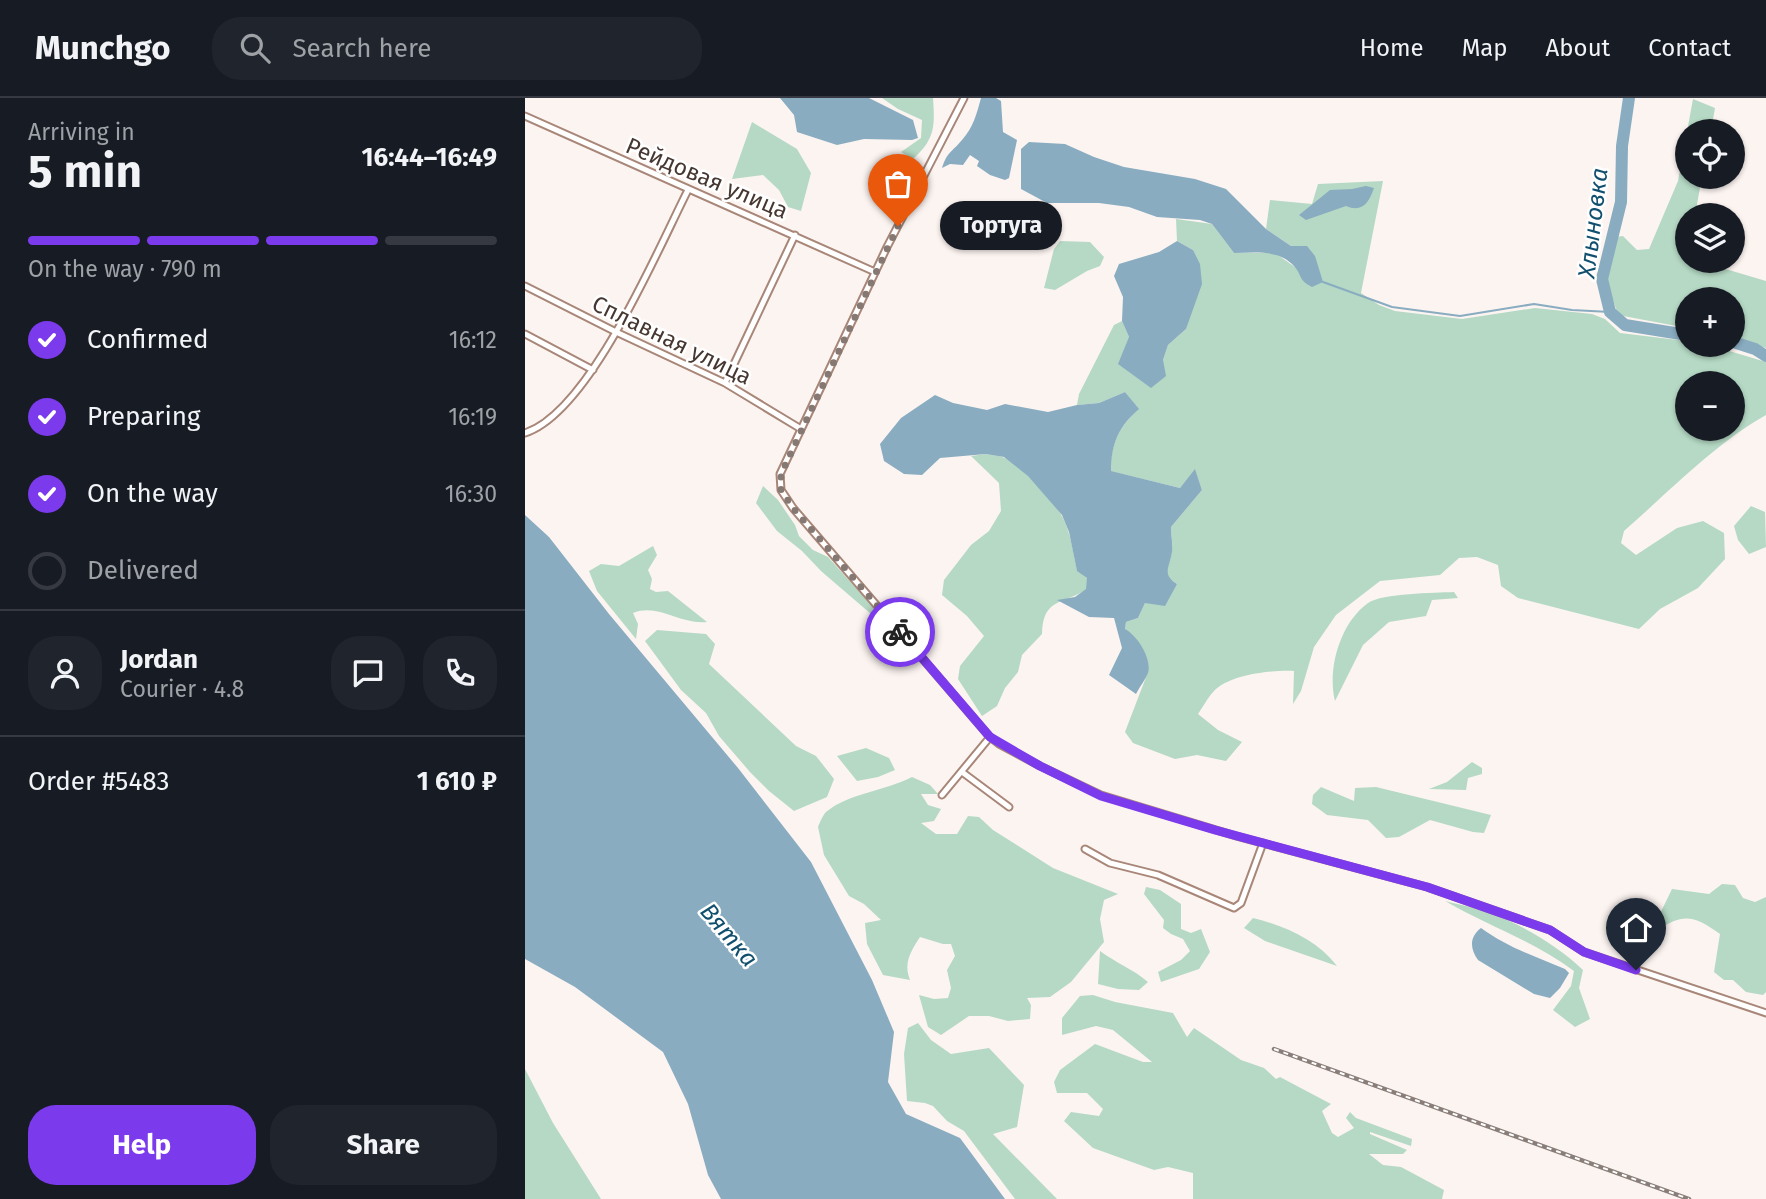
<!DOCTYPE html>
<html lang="en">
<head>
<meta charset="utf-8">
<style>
	:root { --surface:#171b24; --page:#20242c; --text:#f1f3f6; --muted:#9ea1a6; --line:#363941; --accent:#7c3aed }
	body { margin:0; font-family:"Fira Sans",sans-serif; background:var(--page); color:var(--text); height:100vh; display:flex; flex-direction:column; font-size:26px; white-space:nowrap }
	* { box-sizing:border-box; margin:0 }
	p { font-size:23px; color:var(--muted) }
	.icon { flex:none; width:38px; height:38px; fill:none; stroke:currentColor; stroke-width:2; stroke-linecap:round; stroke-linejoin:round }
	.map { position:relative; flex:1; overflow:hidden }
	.drawer { display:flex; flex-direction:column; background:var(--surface); width:525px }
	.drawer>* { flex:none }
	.fabs { position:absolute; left:1150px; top:21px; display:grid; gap:14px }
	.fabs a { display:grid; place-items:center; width:70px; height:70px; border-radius:50%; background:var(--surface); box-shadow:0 2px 5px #0004; font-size:35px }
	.pin { position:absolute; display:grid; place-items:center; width:60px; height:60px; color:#fff; margin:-72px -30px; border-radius:50% 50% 50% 0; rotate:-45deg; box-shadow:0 0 7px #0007 }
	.pin .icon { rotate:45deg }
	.courier { position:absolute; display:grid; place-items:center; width:70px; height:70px; margin:-35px; border:5px solid #7c3aed; border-radius:50%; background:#fff; color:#222; box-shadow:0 2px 9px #0007 }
	.bubble { position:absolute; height:49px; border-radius:24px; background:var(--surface); box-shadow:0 2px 5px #0004; font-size:23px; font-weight:700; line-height:49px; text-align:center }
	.overview em { font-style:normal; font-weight:700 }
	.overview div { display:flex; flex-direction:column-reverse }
	.overview { display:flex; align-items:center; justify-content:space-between; height:119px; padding:0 28px }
	h1 { font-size:46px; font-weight:700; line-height:52px }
	.bar { display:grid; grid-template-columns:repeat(4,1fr); gap:10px 7px; align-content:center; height:84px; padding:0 28px }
	.bar i { height:9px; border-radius:5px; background:var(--line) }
	.bar .current { background:var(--accent) }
	.bar p { grid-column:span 4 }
	.line { display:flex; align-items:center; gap:18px; padding:0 28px; border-top:2px solid var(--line) }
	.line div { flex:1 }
	.round { display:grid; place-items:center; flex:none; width:74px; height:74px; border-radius:28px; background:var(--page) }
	ol { padding:0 28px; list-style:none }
	li { display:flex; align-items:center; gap:21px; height:77px }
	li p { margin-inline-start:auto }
	li .icon { padding:7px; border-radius:50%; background:var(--accent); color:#fff; stroke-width:4 }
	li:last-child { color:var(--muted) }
	li i { width:38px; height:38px; border:4px solid var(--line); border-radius:50% }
	.primary-button { display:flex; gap:14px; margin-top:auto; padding:14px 28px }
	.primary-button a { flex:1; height:80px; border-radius:28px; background:var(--accent); color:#fff; font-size:28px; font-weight:700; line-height:80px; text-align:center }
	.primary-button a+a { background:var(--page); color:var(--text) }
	header { display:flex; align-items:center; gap:42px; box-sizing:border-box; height:98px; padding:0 35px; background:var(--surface); border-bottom:2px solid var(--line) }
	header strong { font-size:33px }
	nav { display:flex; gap:38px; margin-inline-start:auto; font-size:24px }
	.search { width:490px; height:63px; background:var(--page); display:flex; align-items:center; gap:18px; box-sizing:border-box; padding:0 24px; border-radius:28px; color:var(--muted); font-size:26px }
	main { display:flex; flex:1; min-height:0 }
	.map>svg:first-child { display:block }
	.green { fill:#b5d9c4; fill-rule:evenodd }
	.water { fill:#89acc1 }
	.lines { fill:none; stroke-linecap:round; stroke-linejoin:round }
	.stream { stroke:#89acc1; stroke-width:2 }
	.river { stroke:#89acc1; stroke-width:12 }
	.street-casing { stroke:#a88678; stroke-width:9 }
	.street { stroke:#fff; stroke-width:5 }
	.rail-casing { stroke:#8a7e79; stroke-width:4.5 }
	.rail { stroke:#fff; stroke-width:2; stroke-dasharray:5; stroke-linecap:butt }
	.done { stroke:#867974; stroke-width:7; stroke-dasharray:0 12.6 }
	.route { stroke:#7c3aed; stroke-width:9 }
	.labels { text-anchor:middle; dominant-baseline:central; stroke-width:5; stroke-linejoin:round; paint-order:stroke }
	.street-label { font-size:23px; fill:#463731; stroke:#fff }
	.water-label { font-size:24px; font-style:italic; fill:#104f6e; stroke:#fff }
</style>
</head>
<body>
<header>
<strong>Munchgo</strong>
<div class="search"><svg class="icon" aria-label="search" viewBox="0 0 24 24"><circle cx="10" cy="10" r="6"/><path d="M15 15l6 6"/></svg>Search here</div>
<nav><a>Home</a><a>Map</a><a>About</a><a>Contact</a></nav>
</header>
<main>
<section class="drawer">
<div class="overview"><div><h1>5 min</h1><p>Arriving in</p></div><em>16:44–16:49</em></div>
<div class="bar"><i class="current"></i><i class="current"></i><i class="current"></i><i></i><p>On the way · 790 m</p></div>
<ol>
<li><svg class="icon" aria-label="check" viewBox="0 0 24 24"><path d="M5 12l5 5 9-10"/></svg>Confirmed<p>16:12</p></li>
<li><svg class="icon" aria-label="check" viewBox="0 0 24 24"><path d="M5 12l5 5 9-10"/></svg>Preparing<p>16:19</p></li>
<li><svg class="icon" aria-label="check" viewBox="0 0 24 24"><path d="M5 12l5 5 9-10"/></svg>On the way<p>16:30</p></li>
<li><i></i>Delivered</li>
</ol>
<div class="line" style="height:126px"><a class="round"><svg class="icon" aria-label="person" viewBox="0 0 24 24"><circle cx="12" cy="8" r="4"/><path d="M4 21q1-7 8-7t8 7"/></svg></a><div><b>Jordan</b><p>Courier · 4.8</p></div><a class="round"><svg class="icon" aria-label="chat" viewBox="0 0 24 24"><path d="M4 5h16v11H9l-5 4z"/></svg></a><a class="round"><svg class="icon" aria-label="phone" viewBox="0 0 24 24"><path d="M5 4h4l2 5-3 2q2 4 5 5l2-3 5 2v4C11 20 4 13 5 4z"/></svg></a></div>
<div class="line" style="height:91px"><div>Order #5483</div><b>1 610 ₽</b></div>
<div class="primary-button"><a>Help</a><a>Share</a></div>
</section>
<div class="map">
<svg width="1241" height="1101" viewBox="0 0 1241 1101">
	<rect width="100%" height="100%" fill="#fcf4f1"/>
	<!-- green -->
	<path class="green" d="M357,0H408C410,29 410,41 388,61L376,54L396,40L397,22L373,11Z
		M1168,1L1190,10L1186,33H1162V79H1177L1170,117H1162V163H1180L1187,167L1241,183V250L1208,239V201H1162V230L1093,217L1080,178L1091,139L1098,138L1112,152L1124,151L1153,83Z
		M227,24L272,51L286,75L276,113L263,109L254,92L238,77L207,81Z
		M858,83L836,195L854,207L870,213L937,221L1010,210L1067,216L1080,221L1095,235L1162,243V247L1191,249L1241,264V317C1188,347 1145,393 1099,433L1096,445L1111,457L1152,430L1178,423L1199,435L1200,461L1173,490L1135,511L1114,531L993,500L976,488L973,467L952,459L934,460L915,477L855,483L811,517L789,549L776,593L768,606L769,573C747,572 705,576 689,593C683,599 678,609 673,616L693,632L717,644L701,663L672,657L650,661L608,645L600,634L623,574L600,531L601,524L613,520L620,505L652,486C633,473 646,470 647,452C648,445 646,437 646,429L677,392L670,372L655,390L585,373C587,344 593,331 613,311L600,294L574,305L552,307L554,296L589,227L597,223L604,239L638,262L643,247L661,231L668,152L652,143L651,121L687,126L709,155H750L770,169L766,148L741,131L745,102L787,106L793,86ZM1162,285H1208V331H1162Z
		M535,143L565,144L579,159L575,168L562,173L530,192L519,190L529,151Z
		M461,356C466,357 472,357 477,359C493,363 531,405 538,420C546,436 548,455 552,472L562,480V491C538,507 518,499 517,536L497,557L493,574L480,590L472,608L457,618L433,581L435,568L459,538L442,518L417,497L419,482L446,447L464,433L476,413L474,385L446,358Z
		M238,388L253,402L270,427L274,438L288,452L303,459L348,509L353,522L296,473L277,453L252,433L231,405Z
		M1226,408L1240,414L1241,449L1224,456L1213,442L1209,428Z
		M128,448L132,457L123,472L127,481L125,491L131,494L143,493L182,524C155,527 133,505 108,515L113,526L111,541L72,493L64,473L76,466L94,468Z
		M929,494L933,500L907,502L901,518L864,524L838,547L810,603C802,571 815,525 843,505C858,495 909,495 929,494Z
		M132,532L181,536L190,546L184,566L271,648L291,658L309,681L302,699L269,713L244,693L225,674L194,638L181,615L156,592L120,543Z
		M341,650L364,660L370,672L353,679L332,683L312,658Z
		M947,664L957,670V676L943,680L941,692L904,691L922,684Z
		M387,679L405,687L413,696H396L403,707L416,711L409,723L396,725L411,736H432L443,718L454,719L468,732L528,770L593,796L579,802L575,821L579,844L546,884L525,899L502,900L506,907L505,921L483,923L464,918H444L416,937L403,929L394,897L409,901L423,900L426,890L422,872L430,858L426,846H418L395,839C386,853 378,865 385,882L358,877L342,846L340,825L356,822L339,806L324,798L299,757L293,729C295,724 298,717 301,714C324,695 360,693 387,679Z
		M796,689L829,703L830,690L851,689L966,717L959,735L948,734L905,722L874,739L861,740L843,722L802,717L787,706L788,697Z
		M1197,786L1210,787L1218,800L1230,804L1241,799V894L1238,897L1221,894L1208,882H1199L1189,874L1195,836C1170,818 1158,814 1132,833L1131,824L1147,791L1184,796Z
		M621,789L635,792L656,806V831L666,835L676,831L685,854L674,871L636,884L633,874L656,862L665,853L658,841L646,836L638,830L639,822L619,796Z
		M920,803C935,807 950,809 963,814C996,826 1033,848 1058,872L1054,890L1065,921L1050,929L1028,912L1046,888L1049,873C1009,843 963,828 920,803Z
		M728,820C760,828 792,842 812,868L740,843L719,830Z
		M575,853C591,865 608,871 623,884L614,892L593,891L573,886Z
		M568,897L590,904L648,915L662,939L669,930L716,962L739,970L751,981L755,979L806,1006L797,1013L807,1035L813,1039L829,1030L821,1020L825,1014L831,1020L887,1041L886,1048L845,1034V1036L882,1052L878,1056H844L858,1067L876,1069L919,1092L917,1101H668V1075L643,1069L629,1072L568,1050L539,1023L546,1014L574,1018L578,1011L562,995H532L529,984L535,972L570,946L618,964H627L588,932L571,928L537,937V920L555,898Z
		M393,925L406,942L426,956L464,950L499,987L492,1029L468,1036L532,1101H490L439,1033L422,1023L408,1008L400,1005L382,1003L379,956L383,930Z
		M0,971L28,1025L76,1101H0Z"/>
	<!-- water -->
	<path class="water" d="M255,0H344L388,22L393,40L387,42L339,41L312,47L272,34L269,17Z
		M456,0H471L476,3L478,34L492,42L484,80L480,82L465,77L452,68L454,63L445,57L438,67L425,66L417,70C422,54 427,54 437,42C448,30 452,15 456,0Z
		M504,44L540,46L569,59L599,69L670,81L701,91L741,131L766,148H782L790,158L798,184L787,189C772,181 778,178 769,168C753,151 731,155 709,155L687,126L675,122L632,119L604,109L574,105H522L496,91V51Z
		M841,88L849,90C844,104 838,115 821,108L781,122L774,117L805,92L827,91Z
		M652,143L668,152L675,166L677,186L661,231L643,247L638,262L641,278L626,290L593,266L604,239L597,223L598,199L589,178L594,166L634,154Z
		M600,294L614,311C594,328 586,346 586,373L655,390L670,371L677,392L646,429C646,437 648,447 647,454C645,469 636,476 652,486L640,508L620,505L613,520L601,524L600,531C613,538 627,561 623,575C620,582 614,590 611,596L584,577L597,550L589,520L564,519L532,502L550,499L561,491L562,480L552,473L544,434L537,417L503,378L479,359L461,356L415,360L397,377L379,376L359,363L355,346L376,320L410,297L428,305L462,312L480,306L523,314L552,307L574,305Z
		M0,417L24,439L84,516L213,670L286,764L347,882L369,934L363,984L381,1016L435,1040L480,1101H196L183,1077L163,1006L138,954L50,889L0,861Z
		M956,830C982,849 1011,859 1040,871L1044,875L1035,890L1025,900L1009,896L953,862C945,851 944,839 956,830Z"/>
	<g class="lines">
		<!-- stream -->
		<path class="stream" d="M798,184L867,209L935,218L1009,206L1047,212L1085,214"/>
		<!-- river -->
		<path class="river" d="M1104,0L1097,48L1096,104L1077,181L1085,214L1100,227L1162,237
			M1208,244L1230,251L1241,258"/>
		<!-- street casing -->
		<g class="street-casing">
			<path id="street" d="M439,0L362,149L255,376L256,392L268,410L464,638L474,646L515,668L576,697L711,738L902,789L1025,832L1059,854L1241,915
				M0,18L350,174
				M0,188L91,234L200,285L276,331
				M0,236L68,272
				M200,285L270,137
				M0,335C65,314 132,153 163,92
				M437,674L484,709
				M417,697L465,639
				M560,751L585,765L633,777L709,810L716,805L738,745"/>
		</g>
		<!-- street -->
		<use href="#street" class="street"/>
		<!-- rail casing -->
		<g class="rail-casing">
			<path id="rail" d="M749,951L1164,1101"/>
		</g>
		<!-- rail -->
		<use href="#rail" class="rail"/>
	</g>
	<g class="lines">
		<!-- done -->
		<path class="done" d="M373,128L256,376V392L268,410L375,534"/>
		<!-- route -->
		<path class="route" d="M375,534L465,639L515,668L576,698L690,732L902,789L1025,832L1059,854L1111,872"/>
	</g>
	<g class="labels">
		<!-- street labels -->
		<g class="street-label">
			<text transform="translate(182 80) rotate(23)">Рейдовая улица</text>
			<text transform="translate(147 242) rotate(26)">Сплавная улица</text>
		</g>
		<!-- water labels -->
		<g class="water-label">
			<text transform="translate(1068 125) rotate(-83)">Хлыновка</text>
			<text transform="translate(204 837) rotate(50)">Вятка</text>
		</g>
	</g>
</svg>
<div class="fabs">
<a><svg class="icon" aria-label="locate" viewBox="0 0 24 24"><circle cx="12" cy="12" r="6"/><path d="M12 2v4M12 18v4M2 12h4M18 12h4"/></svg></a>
<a><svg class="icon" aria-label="layers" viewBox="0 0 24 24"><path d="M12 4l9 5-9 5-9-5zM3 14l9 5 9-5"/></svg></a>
<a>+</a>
<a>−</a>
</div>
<div class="pin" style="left:373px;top:128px;background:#ea580c"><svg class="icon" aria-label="bag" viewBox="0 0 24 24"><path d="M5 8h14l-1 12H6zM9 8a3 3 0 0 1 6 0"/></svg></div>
<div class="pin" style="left:1111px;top:872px;background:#1f2937"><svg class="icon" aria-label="home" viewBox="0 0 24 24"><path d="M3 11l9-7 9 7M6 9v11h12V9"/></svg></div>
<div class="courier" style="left:375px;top:534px"><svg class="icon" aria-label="bike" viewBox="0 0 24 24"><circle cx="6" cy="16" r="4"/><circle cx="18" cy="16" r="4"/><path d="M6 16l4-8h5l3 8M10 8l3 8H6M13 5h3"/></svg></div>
<div class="bubble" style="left:415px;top:103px;width:122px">Тортуга</div>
</div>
</main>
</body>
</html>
